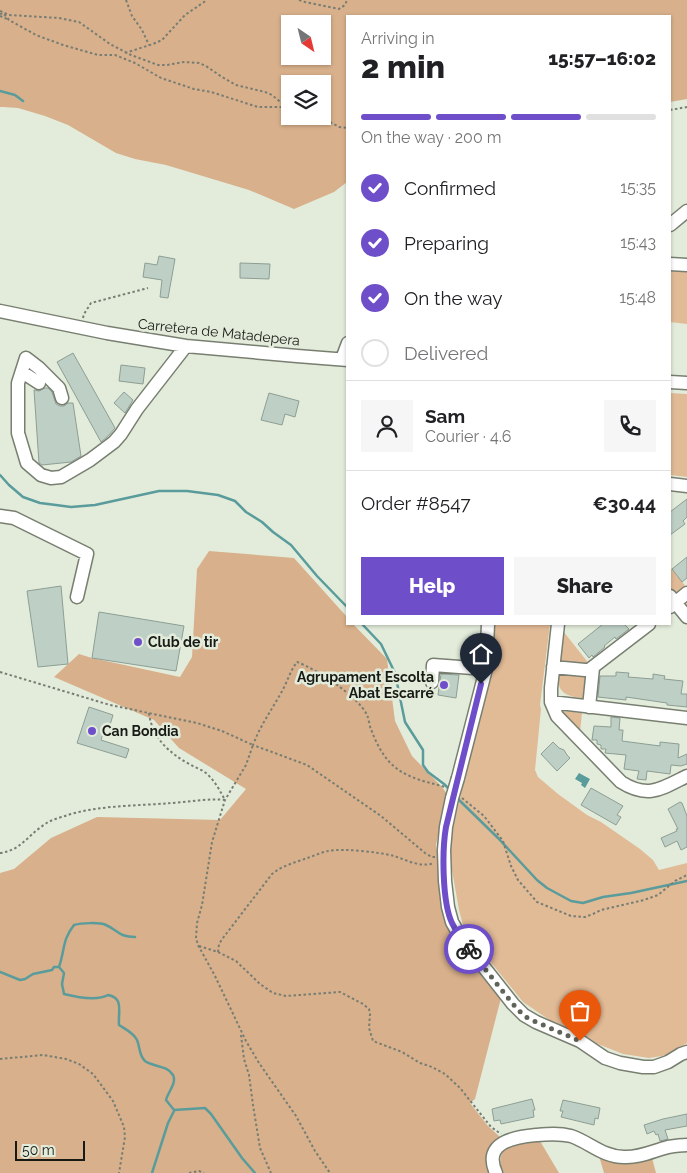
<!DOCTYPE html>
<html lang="en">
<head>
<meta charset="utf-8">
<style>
	:root { --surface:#fff; --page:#f6f6f6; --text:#202124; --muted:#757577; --line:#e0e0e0; --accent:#6e4fc9 }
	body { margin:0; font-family:Raleway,sans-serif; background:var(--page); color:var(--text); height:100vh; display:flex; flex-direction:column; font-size:19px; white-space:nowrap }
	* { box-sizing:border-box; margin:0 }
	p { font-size:16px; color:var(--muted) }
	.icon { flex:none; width:28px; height:28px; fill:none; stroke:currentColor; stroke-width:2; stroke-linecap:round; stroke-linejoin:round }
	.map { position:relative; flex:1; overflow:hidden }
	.side { position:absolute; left:346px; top:15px; width:325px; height:610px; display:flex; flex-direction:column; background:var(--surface); border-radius:0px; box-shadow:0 1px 4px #0004 }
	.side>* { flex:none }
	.needle { width:32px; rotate:145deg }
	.tools { position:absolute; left:281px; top:15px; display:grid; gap:10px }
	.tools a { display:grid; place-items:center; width:50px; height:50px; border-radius:0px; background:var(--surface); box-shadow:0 1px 4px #0004; font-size:25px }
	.scale { position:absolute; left:15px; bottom:12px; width:70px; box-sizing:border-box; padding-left:5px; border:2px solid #171a15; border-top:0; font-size:14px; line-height:18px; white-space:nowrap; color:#171a15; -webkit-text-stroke:4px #e3ecdb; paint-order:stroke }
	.pin { position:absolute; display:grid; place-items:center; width:42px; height:42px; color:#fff; margin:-51px -21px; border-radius:50% 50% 50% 0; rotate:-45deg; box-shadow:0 0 5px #0007 }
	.pin .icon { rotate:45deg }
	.courier { position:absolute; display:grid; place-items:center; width:50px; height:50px; margin:-25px; border:4px solid #6e4fc9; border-radius:50%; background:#fff; color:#222; box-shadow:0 1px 6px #0007 }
	.headline em { font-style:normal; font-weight:800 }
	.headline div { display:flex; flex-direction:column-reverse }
	.headline { display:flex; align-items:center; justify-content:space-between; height:85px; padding:0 15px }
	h1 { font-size:32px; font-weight:800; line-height:38px }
	.bar { display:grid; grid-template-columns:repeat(4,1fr); gap:8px 5px; align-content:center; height:60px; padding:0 15px }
	.bar i { height:6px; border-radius:4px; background:var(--line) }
	.bar .on { background:var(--accent) }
	.bar p { grid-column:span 4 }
	.line { display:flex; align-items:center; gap:12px; padding:0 15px; border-top:1px solid var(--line) }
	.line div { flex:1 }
	.round { display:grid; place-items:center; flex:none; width:52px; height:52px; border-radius:0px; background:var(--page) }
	ol { padding:0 15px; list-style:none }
	li { display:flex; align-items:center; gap:15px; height:55px }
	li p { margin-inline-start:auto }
	li .icon { padding:5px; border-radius:50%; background:var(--accent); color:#fff; stroke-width:4 }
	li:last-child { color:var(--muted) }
	li i { width:28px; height:28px; border:2px solid var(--line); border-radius:50% }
	.button { display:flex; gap:10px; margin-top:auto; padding:10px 15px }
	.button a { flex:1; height:58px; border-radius:0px; background:var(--accent); color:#fff; font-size:20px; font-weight:800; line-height:58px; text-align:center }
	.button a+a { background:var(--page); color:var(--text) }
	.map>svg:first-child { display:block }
	.green { fill:#e1ba96 }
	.forest { fill:#d8b08b; fill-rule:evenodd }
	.water { fill:#599c9b }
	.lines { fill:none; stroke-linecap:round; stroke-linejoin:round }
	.stream { stroke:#599c9b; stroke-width:2.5 }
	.building { fill:#becfc6; stroke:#8d9e94 }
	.minor-casing { stroke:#787f71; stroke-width:15 }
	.path { stroke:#787d73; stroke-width:2; stroke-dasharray:2.5 2.5; stroke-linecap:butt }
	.minor { stroke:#fff; stroke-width:12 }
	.minor-bridge-casing { stroke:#787f71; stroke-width:15; stroke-linecap:butt }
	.minor-bridge { stroke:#fff; stroke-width:12 }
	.done { stroke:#5e645a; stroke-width:5; stroke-dasharray:0 9 }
	.route { stroke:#6e4fc9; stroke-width:6 }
	.poi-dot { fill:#6e4fc9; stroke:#e3ecdb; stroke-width:2 }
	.labels { text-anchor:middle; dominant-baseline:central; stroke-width:5; stroke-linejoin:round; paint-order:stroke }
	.street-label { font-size:14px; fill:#171a15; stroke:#e3ecdb }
	.poi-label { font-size:14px; font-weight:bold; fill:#171a15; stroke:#e3ecdb; text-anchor:start }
</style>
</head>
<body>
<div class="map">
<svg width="687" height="1173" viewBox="0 0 687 1173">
	<rect width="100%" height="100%" fill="#e3ecdb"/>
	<!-- green -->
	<path class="green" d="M670,271L687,272V324L670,322Z
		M670,393L687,394V477L670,475Z
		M670,567L687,588L676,597L670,589Z
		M494,624H550L540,705L541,709L535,770L538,777L558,794L587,815L601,822L640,849L653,860L659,870L687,863V1043L668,1055L649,1058L623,1054L598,1044L579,1032L551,1021L523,1002L464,929L459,910L449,853L453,826L491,673Z
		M563,631L590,665L560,661Z
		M559,672L589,675L592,699C582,698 565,698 560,688C558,684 559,677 559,672Z
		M563,711L582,713L580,732L561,712Z"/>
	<!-- forest -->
	<path class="forest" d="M0,0H687V99L670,102V16H348L347,182L334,192L294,209L249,190L166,165L135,159L116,153L68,125L45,116L18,108L3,107H0ZM290,24H322V56H290ZM290,84H322V116H290Z
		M209,551L294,558L347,617L348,624H353L387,659L395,721L412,756L442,787L447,794L436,845L439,865L441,895L501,998L475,1099L470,1103L488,1126L500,1137L494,1142L487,1162L490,1173H0V873L14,869L51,838L97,817L220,820L246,789L179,748L154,720L54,677L79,654L92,658L180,677L192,657L197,569Z
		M540,1141L559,1173H503C498,1161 500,1150 512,1144Z
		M599,1156C619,1167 631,1164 652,1158L656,1173H604Z"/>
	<!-- water -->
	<path class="water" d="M579,773L590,779L585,788L581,785L582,783L575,779Z"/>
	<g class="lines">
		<!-- stream -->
		<path class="stream" d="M0,91L15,95L23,101
			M0,475L9,485L23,497L40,503L56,505L71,507L95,505L159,491H187L218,495L235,501L246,512L262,522L273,532L291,545L317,576L348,608
			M362,624L381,644L395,673L405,722L423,750V765L428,772L444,784L450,790
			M457,798L498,838L537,880L547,888L571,901L583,903L603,897L631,893L687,881
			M59,967L64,973L62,984L64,994C76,997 97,1001 108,995C124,998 118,1011 119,1025C125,1029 134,1033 137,1040C140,1047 139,1056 145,1061C153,1067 167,1065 173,1075C177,1083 168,1092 166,1100L174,1110L205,1108L211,1114L242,1158L255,1173
			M0,972L20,980L25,979L33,974L52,970L54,967H59C65,950 62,940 74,925C81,923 99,922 106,925C119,931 119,937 135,937
			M152,1173L168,1123L174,1111"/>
	</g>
	<!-- building -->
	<path class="building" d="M159,256L175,259L168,298L160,297L162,280L143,277L145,263L157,265Z
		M240,263L270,264L269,279L240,278Z
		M73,353L115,428L108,436L101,442L57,362Z
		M121,365L145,368L143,384L119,381Z
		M45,388H48L52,392L56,404L60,406H64L68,403H73L81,456L71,462L42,465L39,463L34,390L39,391Z
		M124,392L133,400L125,413L114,403Z
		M269,393L299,401L295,417L285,414L282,425L261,420Z
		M687,499V517L683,521L685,524L670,535V512Z
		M687,557V578L682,582L672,569Z
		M61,586L68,664L38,667L27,591Z
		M99,612L184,626L176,671L92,658Z
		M603,624H624L629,629L616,639L615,637L604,646L605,647L593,657L592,655L589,658L578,644Z
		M616,672L629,673L628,677L653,679V674L665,676L664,679L683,681L681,694H687V707L667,705V703L626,697V700L598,697L600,676H616Z
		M441,674L459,675L456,698L438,695Z
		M89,707L113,715L110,725L106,724L101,740L129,749L126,758L77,743Z
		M611,717L620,718L619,730H623L622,741L660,746V742L679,744L678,758L687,754V764L681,766L671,765L670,774L647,771L646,780L637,779L639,771L624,769L626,755L605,753L606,749H601V745L597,744V740H592L594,726L611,727Z
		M553,742L559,748L564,750L567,755L570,758L557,771L541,754Z
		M591,788L623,806L617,815L621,817L616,825L581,805Z
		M680,802L682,803L687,816V847L681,850L677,841L665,847L661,838L677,831L676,829H678L668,809Z
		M532,1099L535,1110H533L534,1117L501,1124L500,1120L494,1121L492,1109Z
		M563,1100L600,1108L598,1119L595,1118L594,1125L561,1117L563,1111H560Z
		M687,1114V1126L665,1130L668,1139L660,1141L658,1134L656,1135L654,1131L647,1134L644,1125L663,1119Z"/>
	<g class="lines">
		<!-- minor casing -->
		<g class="minor-casing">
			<path id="minor" d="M670,225L687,211
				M670,264L687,265
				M0,311L107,333L186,346L297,356L348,360
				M342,359L348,343
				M22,372L39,383
				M670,382L687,383
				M62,398L59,388L39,368L26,358L18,383V433L27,463L41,475L51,478L61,477L90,460L114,442L121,434L137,409L186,346
				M670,484L687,486
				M0,516L14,518L87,554L77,597
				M670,596L687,617
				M670,607L687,593
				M558,624L551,688V702L557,716L621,782C648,799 661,789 687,776
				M553,667L585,670H589L649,624
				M432,682L433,665L486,669
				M551,702L687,718
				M589,707L593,668
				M458,778L486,669L488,624
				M452,798L446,827L444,850L445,881L448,907L452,922L461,938L513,1004L524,1015L536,1022L580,1041L605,1058L620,1063L643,1067H654L668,1062L681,1054L687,1052
				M496,1173C482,1142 515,1137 536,1135C548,1134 559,1133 571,1136C589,1142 603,1157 624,1157C639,1158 653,1151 668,1147C674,1146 681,1145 687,1145"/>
		</g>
		<!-- path -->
		<path class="path" d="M126,0L132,16L142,30L149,45
			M299,0L305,2L339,9L345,5L347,0
			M0,11L9,15L59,18L79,22L110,44L131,55L158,65H167L184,62L199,63L206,66L222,77L236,85L265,92L272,95L290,110
			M0,14L3,13L9,20L36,35L63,45L98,55H115L135,63L161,78L194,89L211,92L258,107H285
			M0,16L7,19
			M125,53L153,44L162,40L185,15L207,0
			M670,110L687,107
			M311,116L326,120L339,127L348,128
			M83,318L84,314L91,303L148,288
			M0,672L110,705L197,723L222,731L253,745L246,765L225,800L212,842L202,905L197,923L196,938L198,945L215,976L246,1041L259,1063L296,1116L315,1151L330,1173
			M149,713C152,738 169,753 191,765C196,768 203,770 207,774C215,781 220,791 225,800
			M462,798L484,816L503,841L511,866L518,880L537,902L571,916L585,917L593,914L601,910L644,900L658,895L675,881L687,875
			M0,853C19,851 27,837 41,827C47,822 54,819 62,817C94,805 137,806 172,803C190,802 207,798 225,800
			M435,857H432L425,853L381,816L307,765L253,745C260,726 271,711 281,693C287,683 290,671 297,662C316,669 358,696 367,715C369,719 369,725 371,729C376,743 384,759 396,768C410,779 428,782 445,787
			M199,946L218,952L236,961L260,984L273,993L286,996L340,992L363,1004L369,1009L370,1014L369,1028L373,1041L402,1052L420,1063L432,1067L445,1074L460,1088L491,1127L501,1134
			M218,952L219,944L223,938L272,874C283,865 297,862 310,857C316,855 322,852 328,851C343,848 379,852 394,856C407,860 420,868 434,863
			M241,1035L244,1059L249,1075L253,1105L260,1148L271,1173
			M0,1059L43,1055L66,1059L79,1064L93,1074L113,1101L124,1127L125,1137L119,1173
			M189,1173L199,1171L204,1173"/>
		<!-- minor -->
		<use href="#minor" class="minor"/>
		<!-- minor-bridge casing -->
		<g class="minor-bridge-casing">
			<path id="minor-bridge" d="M452,798L458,778"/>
		</g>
		<!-- minor-bridge -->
		<use href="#minor-bridge" class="minor-bridge"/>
	</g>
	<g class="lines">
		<!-- done -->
		<path class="done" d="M469,949L513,1004L524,1016L536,1022L580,1041"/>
		<!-- route -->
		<path class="route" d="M469,949C463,941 457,933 452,923C442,902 442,850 446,827L481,684"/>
	</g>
	<!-- markers -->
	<g class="poi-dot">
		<circle cx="138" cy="642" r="5"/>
		<circle cx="444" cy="685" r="5"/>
		<circle cx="92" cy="731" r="5"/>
	</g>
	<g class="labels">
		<!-- street labels -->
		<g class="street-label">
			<text transform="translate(219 332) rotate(6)">Carretera de Matadepera</text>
		</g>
		<!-- poi labels -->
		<g class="poi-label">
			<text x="148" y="642">Club de tir</text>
			<text x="434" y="677" text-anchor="end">Agrupament Escolta<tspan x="434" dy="16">Abat Escarré</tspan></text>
			<text x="102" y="731">Can Bondia</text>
		</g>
	</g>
</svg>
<div class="tools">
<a><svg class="needle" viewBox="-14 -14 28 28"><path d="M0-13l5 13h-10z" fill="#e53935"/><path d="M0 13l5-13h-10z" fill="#757577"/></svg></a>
<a><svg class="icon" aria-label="layers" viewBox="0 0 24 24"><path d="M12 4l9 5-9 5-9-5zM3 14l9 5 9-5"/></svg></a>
</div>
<div class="scale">50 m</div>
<div class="pin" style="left:580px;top:1041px;background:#ea580c"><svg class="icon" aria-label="bag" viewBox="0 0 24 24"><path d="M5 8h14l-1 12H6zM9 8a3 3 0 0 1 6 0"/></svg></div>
<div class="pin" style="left:481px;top:684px;background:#1f2937"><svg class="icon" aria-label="home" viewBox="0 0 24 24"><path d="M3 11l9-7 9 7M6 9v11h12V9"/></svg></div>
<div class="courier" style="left:469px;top:949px"><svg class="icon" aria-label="bike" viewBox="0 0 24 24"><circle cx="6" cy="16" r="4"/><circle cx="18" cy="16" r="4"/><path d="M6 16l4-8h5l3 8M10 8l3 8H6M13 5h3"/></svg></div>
<section class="side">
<div class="headline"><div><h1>2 min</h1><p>Arriving in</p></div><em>15:57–16:02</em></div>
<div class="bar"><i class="on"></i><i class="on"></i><i class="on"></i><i></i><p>On the way · 200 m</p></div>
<ol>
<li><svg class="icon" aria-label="check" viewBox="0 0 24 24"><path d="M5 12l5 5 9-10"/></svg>Confirmed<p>15:35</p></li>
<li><svg class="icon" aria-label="check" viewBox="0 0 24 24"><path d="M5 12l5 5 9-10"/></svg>Preparing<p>15:43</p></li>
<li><svg class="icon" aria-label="check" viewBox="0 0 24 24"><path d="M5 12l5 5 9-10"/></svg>On the way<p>15:48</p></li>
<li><i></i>Delivered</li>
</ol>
<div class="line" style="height:90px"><a class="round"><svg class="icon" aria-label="person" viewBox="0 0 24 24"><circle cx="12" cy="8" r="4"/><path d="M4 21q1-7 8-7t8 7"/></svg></a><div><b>Sam</b><p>Courier · 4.6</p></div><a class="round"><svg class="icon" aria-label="phone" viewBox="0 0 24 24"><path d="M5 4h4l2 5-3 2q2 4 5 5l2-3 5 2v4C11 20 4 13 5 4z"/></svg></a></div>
<div class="line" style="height:65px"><div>Order #8547</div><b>€30.44</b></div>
<div class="button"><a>Help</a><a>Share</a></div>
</section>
</div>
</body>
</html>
